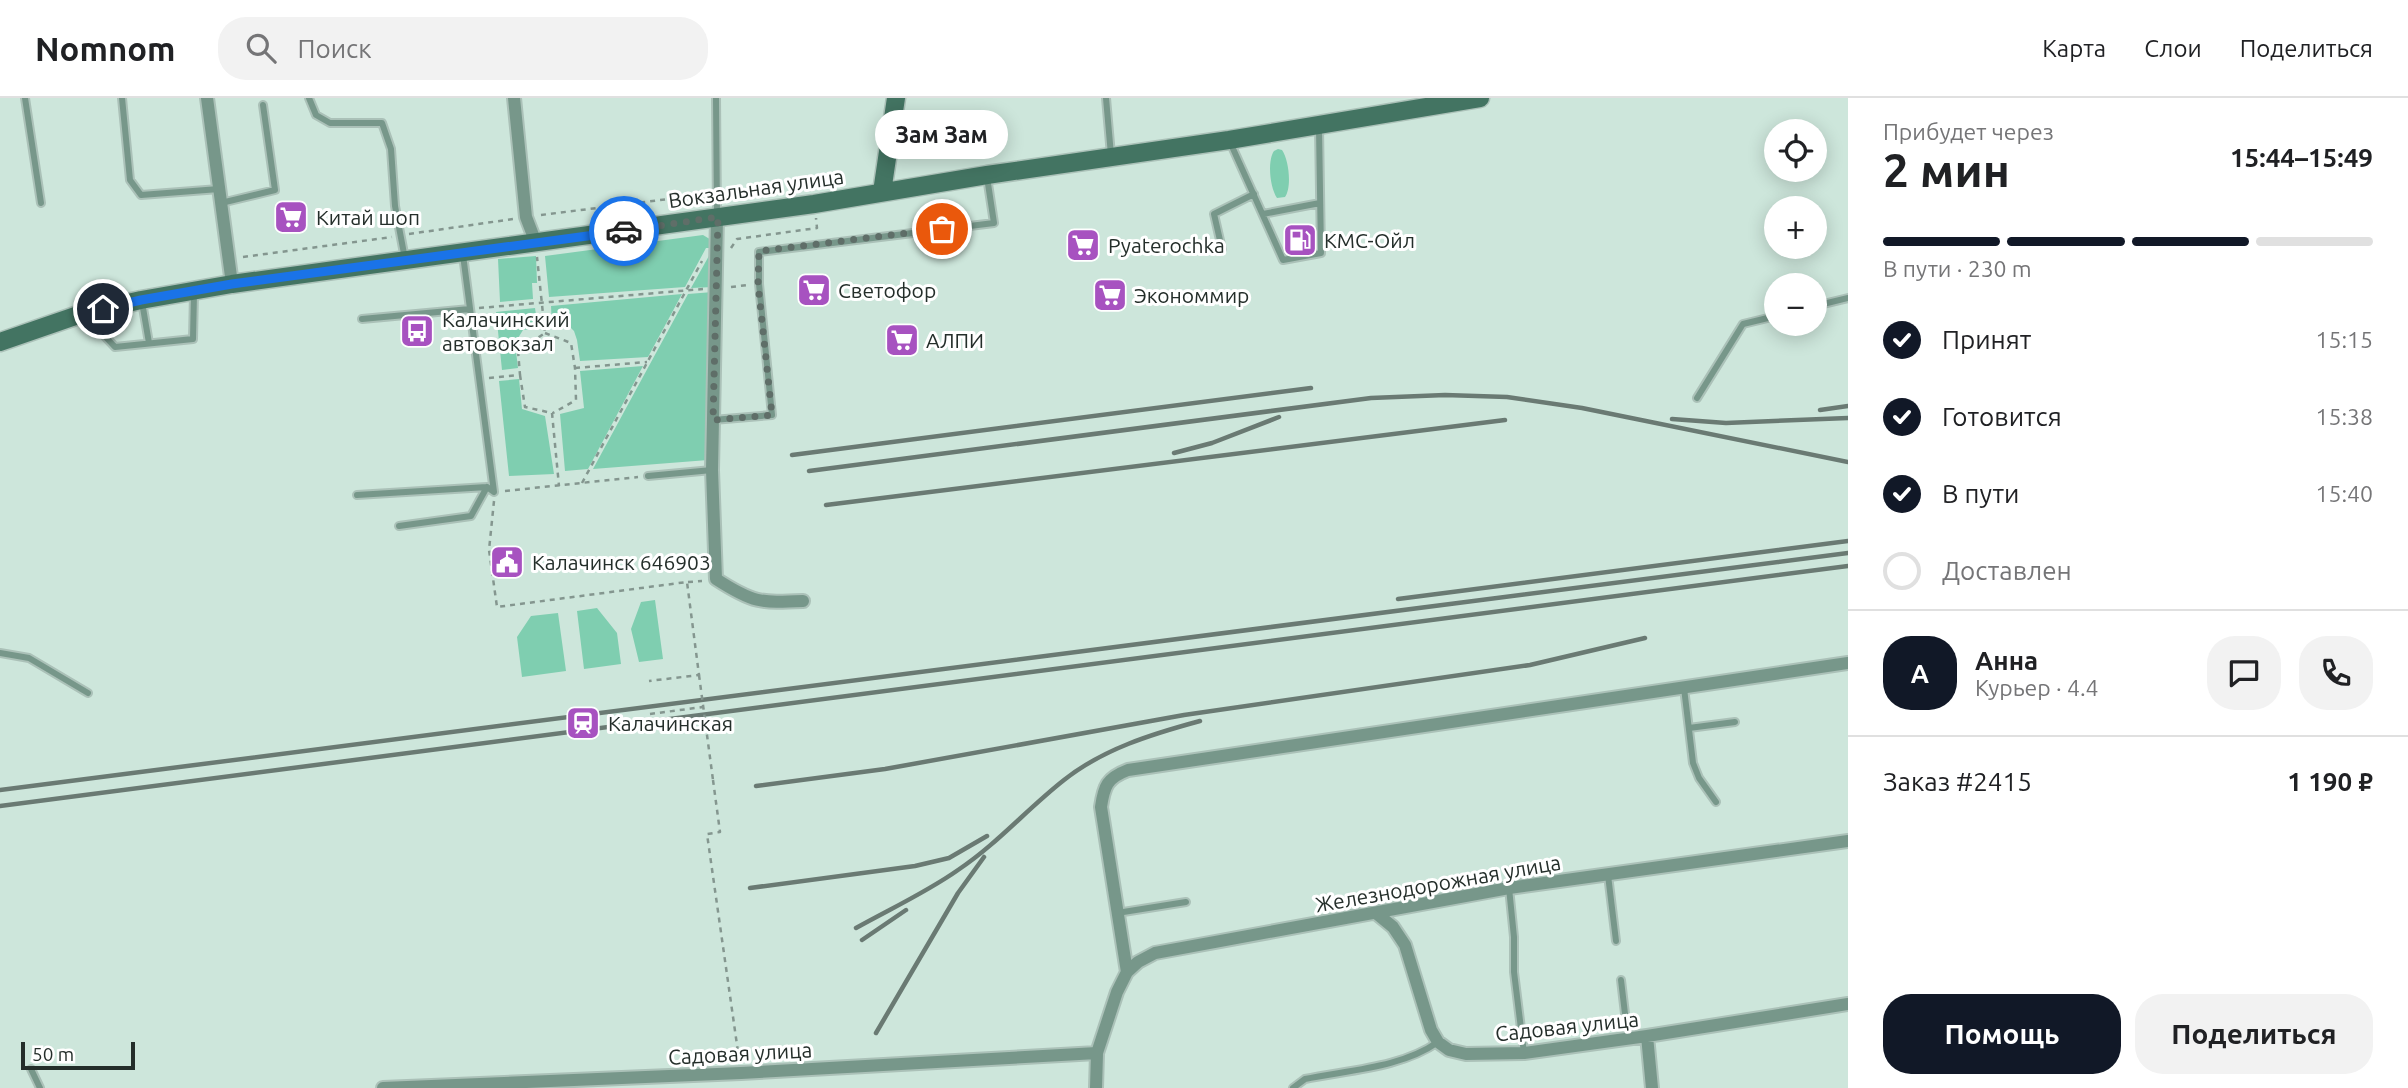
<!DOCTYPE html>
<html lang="ru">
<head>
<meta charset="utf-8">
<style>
	:root { --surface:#fff; --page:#f2f2f2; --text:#202124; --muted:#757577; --line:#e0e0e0; --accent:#111827 }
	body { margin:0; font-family:Ubuntu,sans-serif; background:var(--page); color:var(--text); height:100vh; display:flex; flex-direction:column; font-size:26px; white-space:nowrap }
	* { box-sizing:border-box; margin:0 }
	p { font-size:23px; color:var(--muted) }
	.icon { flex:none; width:38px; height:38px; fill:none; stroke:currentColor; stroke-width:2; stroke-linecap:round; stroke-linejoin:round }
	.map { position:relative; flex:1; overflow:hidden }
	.sheet { display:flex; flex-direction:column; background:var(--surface); width:560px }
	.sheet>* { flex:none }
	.tools { position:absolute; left:1764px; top:21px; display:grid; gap:14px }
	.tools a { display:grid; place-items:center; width:63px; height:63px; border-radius:50%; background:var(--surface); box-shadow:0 4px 18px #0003; font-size:35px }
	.scale { position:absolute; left:21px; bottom:18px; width:114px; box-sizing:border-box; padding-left:7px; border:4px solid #242e2a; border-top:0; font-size:19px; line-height:24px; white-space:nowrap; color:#242e2a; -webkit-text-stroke:5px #fff; paint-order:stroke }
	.pin { position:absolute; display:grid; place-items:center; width:60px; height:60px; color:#fff; margin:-30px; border:4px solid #fff; border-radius:50%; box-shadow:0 2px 7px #0007 }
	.courier { position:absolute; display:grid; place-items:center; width:70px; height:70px; margin:-35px; border:5px solid #1a73e8; border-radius:50%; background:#fff; color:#222; box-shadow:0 2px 9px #0007 }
	.bubble { position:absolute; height:49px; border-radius:24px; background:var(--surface); box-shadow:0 4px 18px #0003; font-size:23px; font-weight:700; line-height:49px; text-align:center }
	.overview em { font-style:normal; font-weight:700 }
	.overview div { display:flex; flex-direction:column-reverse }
	.overview { display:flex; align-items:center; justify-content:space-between; height:119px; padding:0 35px }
	h1 { font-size:46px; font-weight:700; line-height:52px }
	.bar { display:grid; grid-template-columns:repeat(4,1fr); gap:10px 7px; align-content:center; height:84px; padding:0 35px }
	.bar i { height:9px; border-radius:5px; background:var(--line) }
	.bar .current { background:var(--accent) }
	.bar p { grid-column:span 4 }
	.line { display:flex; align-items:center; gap:18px; padding:0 35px; border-top:2px solid var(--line) }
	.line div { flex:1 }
	.round { display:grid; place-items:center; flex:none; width:74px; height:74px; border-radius:28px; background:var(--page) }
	ol { padding:0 35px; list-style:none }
	li { display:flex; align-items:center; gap:21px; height:77px }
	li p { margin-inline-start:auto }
	li .icon { padding:7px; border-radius:50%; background:var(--accent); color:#fff; stroke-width:4 }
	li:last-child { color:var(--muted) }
	li i { width:38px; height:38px; border:4px solid var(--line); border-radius:50% }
	.button { display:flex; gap:14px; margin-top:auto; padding:14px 35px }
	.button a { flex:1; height:80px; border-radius:28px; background:var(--accent); color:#fff; font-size:28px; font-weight:700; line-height:80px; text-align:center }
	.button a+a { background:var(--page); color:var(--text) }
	header { display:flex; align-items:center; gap:42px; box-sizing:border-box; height:98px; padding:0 35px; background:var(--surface); border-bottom:2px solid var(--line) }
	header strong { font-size:33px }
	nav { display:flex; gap:38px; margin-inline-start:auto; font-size:24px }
	.search { width:490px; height:63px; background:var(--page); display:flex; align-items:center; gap:18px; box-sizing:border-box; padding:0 24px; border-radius:28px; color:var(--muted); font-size:26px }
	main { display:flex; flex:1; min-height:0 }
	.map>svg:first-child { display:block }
	.green { fill:#7fceb0 }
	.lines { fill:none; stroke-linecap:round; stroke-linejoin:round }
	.service-casing { stroke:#abc1b8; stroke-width:10 }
	.minor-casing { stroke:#abc1b8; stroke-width:16 }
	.secondary-casing { stroke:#abc1b8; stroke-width:21 }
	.path { stroke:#84968f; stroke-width:2.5; stroke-dasharray:5 5; stroke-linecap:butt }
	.service { stroke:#77978a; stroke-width:6 }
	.minor { stroke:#77978a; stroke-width:12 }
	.secondary { stroke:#437462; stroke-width:18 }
	.rail { stroke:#6a7a73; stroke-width:4.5 }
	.path-bridge { stroke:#84968f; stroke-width:2.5; stroke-dasharray:5 5; stroke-linecap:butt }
	.done { stroke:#5f6e68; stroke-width:7; stroke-dasharray:0 12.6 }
	.route { stroke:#1a73e8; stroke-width:9 }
	.labels { text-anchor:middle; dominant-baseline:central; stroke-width:6; stroke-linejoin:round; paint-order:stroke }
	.street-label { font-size:21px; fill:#242e2a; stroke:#fff }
	.poi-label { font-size:21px; fill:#242e2a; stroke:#fff; text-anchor:start }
</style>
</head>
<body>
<header>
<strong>Nomnom</strong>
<div class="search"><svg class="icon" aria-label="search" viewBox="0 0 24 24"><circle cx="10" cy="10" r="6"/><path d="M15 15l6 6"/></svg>Поиск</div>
<nav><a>Карта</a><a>Слои</a><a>Поделиться</a></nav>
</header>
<main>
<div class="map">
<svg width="1848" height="990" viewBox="0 0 1848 990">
	<rect width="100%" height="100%" fill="#cde6db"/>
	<!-- green -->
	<path class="green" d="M1278,51L1282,52C1289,62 1292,89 1285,99L1277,100C1270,90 1267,63 1274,53Z
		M703,137L713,143L714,150H706L685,189L549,199L545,158Z
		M710,156H715L713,189L691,190Z
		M536,158L537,185H532L533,201L500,204L498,161Z
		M713,194L708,362L593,371L688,196Z
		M682,196L648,259L580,263L577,242L574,233L569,228H552L551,208Z
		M535,210L538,230L523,232L515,245L518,270L502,272L496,214Z
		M643,268L588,371L565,373L560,316L584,310L580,273Z
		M519,281L522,311L545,318L554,376L509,378L499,283Z
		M655,502L663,561L639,564L631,531L641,504Z
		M597,510L617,535L621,566L584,571L577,513Z
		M558,515L566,573L522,579L517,539L531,518Z"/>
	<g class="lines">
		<!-- service casing -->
		<g class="service-casing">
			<path id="service" d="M25,0L41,105
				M122,0L130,82L141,97L219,91
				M309,0L316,17L330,25H382L391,51L395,108L405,161
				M716,0L717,117
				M1106,0L1111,57
				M1230,44L1283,162L1321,155L1319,30
				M221,105L275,92L263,7
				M1263,116L1320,105
				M1222,151L1214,116L1254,96
				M142,204L149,245
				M1815,208L1848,200
				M86,218L115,249L193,241L194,195
				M362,221L470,211
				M1697,300L1743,226L1776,218
				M713,322L772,317L759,186V154L994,125L987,79
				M648,378L712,372
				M357,397L487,389
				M399,428L471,418L487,389L494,394L463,157
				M0,555L29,560L88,595
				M1684,590L1693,665L1699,680L1716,704
				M1689,630L1735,624
				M1608,777L1616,843
				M1509,790L1514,839V874L1524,955
				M1117,815L1186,804
				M1621,882L1628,941
				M31,971L40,990
				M1293,990L1305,981C1348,972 1401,970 1438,944"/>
		</g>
		<!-- minor casing -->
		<g class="minor-casing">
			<path id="minor" d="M207,0L232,186
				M514,0L526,119L536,145
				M717,119L712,372L716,481C753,505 760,505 803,503
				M1376,815L1393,829L1405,847L1431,932L1438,944L1449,952L1466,956L1524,955L1647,938L1848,906
				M1127,874L1101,709C1104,688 1107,680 1128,672L1848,565
				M1647,938L1652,990
				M383,990L741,975L1097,955
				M1096,990L1097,955L1117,894L1127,874L1138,864L1155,855L1509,790L1848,743"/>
		</g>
		<!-- secondary casing -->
		<g class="secondary-casing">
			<path id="secondary" d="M882,94L896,0
				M0,244L84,215L141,202L232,186L814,106L987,77L1229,42L1480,0"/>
		</g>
		<!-- path -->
		<path class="path" d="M728,94L784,87
			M541,117L708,96
			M409,136L513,121
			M731,150L737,141L817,130L816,120
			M243,159L392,139
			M731,189L748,187
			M479,210L703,191
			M545,235L571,245L575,270L576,302L553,315
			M575,270L647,264
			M520,277L525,309L552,315L559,388
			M489,280L520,277L518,253L545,235L537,159
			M582,385L702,163
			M505,393L638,379
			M494,403L489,452L497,509L687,484L699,577L649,583
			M688,484L702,483
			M650,616L703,609
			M713,682L720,734L707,736L739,961"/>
		<!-- service -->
		<use href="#service" class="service"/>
		<!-- minor -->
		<use href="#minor" class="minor"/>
		<!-- secondary -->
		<use href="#secondary" class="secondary"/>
		<!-- rail -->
		<path class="rail" d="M1820,312L1848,308
			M1672,321L1726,325L1848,320
			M1174,355L1212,345L1279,319
			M792,357L1311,290
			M809,373L1371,300L1445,297L1507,299L1582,310L1848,364
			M826,407L1505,322
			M1398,501L1848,443
			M756,688L885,671L1184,617L1530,567L1645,540
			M0,692L1848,455
			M0,708L1848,468
			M750,790L915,768L949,760L987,738
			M856,830C890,811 927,794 958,772C997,746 1027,711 1064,682C1103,651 1152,636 1200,623
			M862,842L906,812
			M876,935L958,795L984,759"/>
		<!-- path-bridge -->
		<path class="path-bridge" d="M699,577L713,682"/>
	</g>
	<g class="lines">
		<!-- done -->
		<path class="done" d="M624,133L718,119L713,322L772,317L758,186L759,153L942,131"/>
		<!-- route -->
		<path class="route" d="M103,211L141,202L232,186L624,133"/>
	</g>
	<!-- icons -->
	<defs>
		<g id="supermarket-square" transform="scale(1.75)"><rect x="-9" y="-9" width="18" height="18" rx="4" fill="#a752c0" stroke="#fff"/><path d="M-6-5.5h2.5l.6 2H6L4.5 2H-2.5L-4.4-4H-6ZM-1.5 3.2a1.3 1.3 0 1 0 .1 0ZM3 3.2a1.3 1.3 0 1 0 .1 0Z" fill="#fff"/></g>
		<g id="fuel-square" transform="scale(1.75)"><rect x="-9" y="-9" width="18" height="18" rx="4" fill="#a752c0" stroke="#fff"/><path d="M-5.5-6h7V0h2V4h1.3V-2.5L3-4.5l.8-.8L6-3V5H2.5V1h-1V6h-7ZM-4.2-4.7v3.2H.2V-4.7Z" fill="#fff"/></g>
		<g id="bus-square" transform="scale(1.75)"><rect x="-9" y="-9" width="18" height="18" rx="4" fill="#a752c0" stroke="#fff"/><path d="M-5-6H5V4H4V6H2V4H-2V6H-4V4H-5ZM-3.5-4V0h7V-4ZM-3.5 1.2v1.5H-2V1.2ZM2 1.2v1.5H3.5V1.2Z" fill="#fff"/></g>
		<g id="civic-square" transform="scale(1.75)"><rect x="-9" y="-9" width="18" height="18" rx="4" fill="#a752c0" stroke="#fff"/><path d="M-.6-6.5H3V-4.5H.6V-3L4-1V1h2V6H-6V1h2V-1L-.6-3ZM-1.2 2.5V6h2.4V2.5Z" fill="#fff"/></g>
		<g id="station-square" transform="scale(1.75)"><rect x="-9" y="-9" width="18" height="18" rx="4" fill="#a752c0" stroke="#fff"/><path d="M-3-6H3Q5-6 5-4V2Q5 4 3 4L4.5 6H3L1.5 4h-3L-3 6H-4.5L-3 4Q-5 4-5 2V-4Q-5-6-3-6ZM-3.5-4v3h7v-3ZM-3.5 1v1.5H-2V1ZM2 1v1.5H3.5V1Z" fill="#fff"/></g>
	</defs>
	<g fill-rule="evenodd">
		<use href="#supermarket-square" x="291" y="119"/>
		<use href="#fuel-square" x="1300" y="142"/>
		<use href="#supermarket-square" x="1083" y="147"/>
		<use href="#supermarket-square" x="814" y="192"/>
		<use href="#supermarket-square" x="1110" y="197"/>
		<use href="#bus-square" x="417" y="233"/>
		<use href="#supermarket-square" x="902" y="242"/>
		<use href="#civic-square" x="507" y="464"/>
		<use href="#station-square" x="583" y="625"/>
	</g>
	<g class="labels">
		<!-- street labels -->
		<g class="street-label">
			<text transform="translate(756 90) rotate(-8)">Вокзальная улица</text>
			<text transform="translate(1438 785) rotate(-10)">Железнодорожная улица</text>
			<text transform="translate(1567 928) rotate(-6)">Садовая улица</text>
			<text transform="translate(740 955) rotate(-3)">Садовая улица</text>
		</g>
		<!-- poi labels -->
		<g class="poi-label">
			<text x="316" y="119">Китай шоп</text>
			<text x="1324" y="142">КМС-Ойл</text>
			<text x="1108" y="147">Pyaterochka</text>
			<text x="838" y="192">Светофор</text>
			<text x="1134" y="197">Экономмир</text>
			<text x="442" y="221">Калачинский<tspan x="442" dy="24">автовокзал</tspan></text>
			<text x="926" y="242">АЛПИ</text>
			<text x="532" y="464">Калачинск 646903</text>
			<text x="608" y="625">Калачинская</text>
		</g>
	</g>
</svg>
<div class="tools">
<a><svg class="icon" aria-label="locate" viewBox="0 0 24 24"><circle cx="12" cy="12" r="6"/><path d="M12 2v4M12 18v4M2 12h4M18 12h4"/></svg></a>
<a>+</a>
<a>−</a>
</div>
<div class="scale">50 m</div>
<div class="pin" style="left:942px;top:131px;background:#ea580c"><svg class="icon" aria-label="bag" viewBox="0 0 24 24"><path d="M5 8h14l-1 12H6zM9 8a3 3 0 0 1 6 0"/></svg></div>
<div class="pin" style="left:103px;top:211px;background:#1f2937"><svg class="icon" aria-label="home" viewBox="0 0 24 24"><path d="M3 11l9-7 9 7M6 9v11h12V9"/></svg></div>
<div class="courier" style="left:624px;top:133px"><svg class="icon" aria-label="car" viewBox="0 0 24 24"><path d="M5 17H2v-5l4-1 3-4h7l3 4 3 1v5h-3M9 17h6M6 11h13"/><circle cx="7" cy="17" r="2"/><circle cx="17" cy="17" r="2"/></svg></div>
<div class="bubble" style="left:875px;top:12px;width:133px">Зам Зам</div>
</div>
<section class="sheet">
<div class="overview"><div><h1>2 мин</h1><p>Прибудет через</p></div><em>15:44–15:49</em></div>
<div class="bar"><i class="current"></i><i class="current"></i><i class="current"></i><i></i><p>В пути · 230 m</p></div>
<ol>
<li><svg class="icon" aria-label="check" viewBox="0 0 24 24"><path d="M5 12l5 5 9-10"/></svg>Принят<p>15:15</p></li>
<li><svg class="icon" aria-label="check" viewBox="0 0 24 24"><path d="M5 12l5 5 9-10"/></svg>Готовится<p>15:38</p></li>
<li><svg class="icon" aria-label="check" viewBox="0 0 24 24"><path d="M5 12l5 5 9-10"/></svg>В пути<p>15:40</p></li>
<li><i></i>Доставлен</li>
</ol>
<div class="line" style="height:126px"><b class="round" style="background:var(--accent);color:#fff">А</b><div><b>Анна</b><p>Курьер · 4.4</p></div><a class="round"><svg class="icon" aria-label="chat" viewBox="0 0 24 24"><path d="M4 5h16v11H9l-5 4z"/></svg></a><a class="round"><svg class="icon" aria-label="phone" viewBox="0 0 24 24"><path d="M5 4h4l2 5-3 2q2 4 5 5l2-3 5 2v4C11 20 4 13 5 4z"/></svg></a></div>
<div class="line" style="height:91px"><div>Заказ #2415</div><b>1 190 ₽</b></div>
<div class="button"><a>Помощь</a><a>Поделиться</a></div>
</section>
</main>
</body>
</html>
